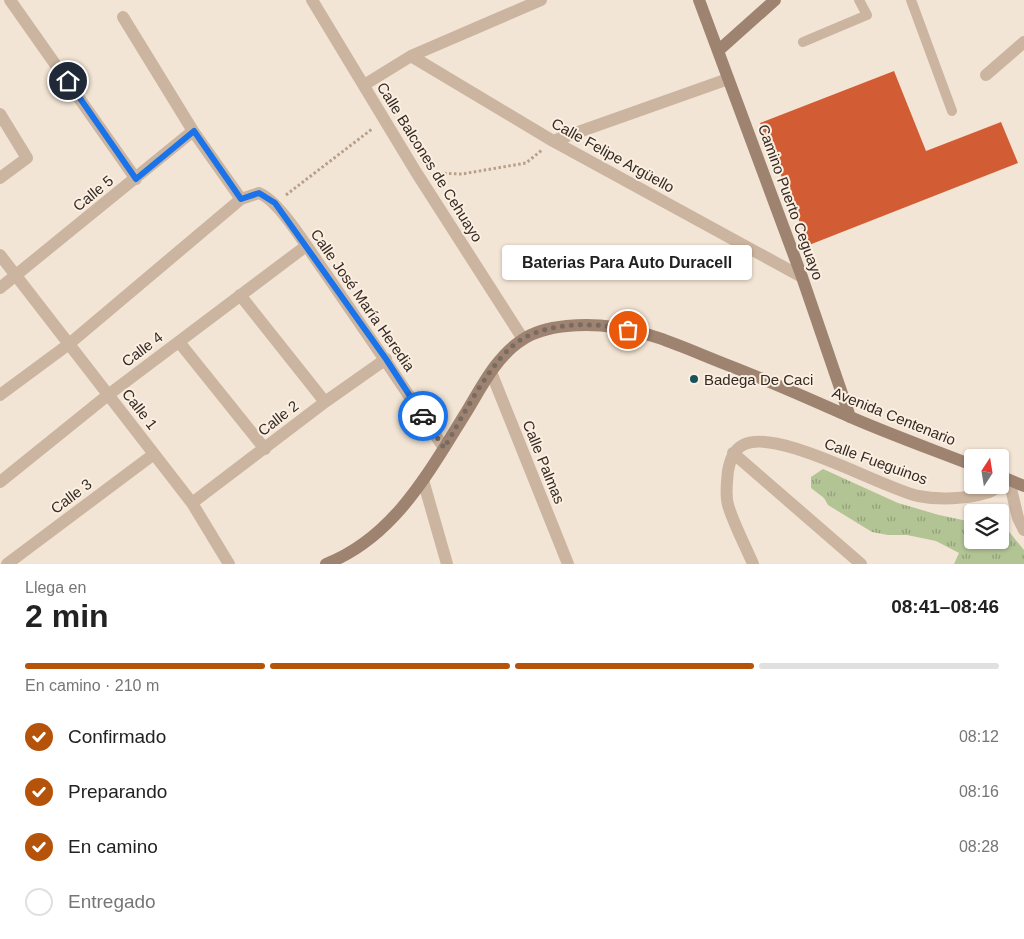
<!DOCTYPE html>
<html lang="es">
<head>
<meta charset="utf-8">
<style>
	:root { --surface:#fff; --page:#f6f6f6; --text:#222; --muted:#767676; --line:#e0e0e0; --accent:#b45309 }
	body { margin:0; font-family:Helvetica,sans-serif; background:var(--page); color:var(--text); height:100vh; display:flex; flex-direction:column; font-size:19px; white-space:nowrap }
	* { box-sizing:border-box; margin:0 }
	p { font-size:16px; color:var(--muted) }
	.icon { flex:none; width:28px; height:28px; fill:none; stroke:currentColor; stroke-width:2; stroke-linecap:round; stroke-linejoin:round }
	.map { position:relative; height:564px; overflow:hidden }
	.sheet { display:flex; flex-direction:column; background:var(--surface); flex:1 }
	.sheet>* { flex:none }
	.needle { width:32px; rotate:12deg }
	.fabs { position:absolute; left:964px; top:449px; display:grid; gap:10px }
	.fabs a { display:grid; place-items:center; width:45px; height:45px; border-radius:5px; background:var(--surface); box-shadow:0 1px 4px #0004; font-size:25px }
	.pin { position:absolute; display:grid; place-items:center; width:42px; height:42px; color:#fff; margin:-21px; border:2px solid #fff; border-radius:50%; box-shadow:0 1px 5px #0007 }
	.courier { position:absolute; display:grid; place-items:center; width:50px; height:50px; margin:-25px; border:4px solid #1a73e8; border-radius:50%; background:#fff; color:#222; box-shadow:0 1px 6px #0007 }
	.bubble { position:absolute; height:35px; border-radius:5px; background:var(--surface); box-shadow:0 1px 4px #0004; font-size:16px; font-weight:800; line-height:35px; text-align:center }
	.head em { font-style:normal; font-weight:800 }
	.head div { display:flex; flex-direction:column-reverse }
	.head { display:flex; align-items:center; justify-content:space-between; height:85px; padding:0 25px }
	h1 { font-size:32px; font-weight:800; line-height:38px }
	.bar { display:grid; grid-template-columns:repeat(4,1fr); gap:8px 5px; align-content:center; height:60px; padding:0 25px }
	.bar i { height:6px; border-radius:4px; background:var(--line) }
	.bar .selected { background:var(--accent) }
	.bar p { grid-column:span 4 }
	ol { padding:0 25px; list-style:none }
	li { display:flex; align-items:center; gap:15px; height:55px }
	li p { margin-inline-start:auto }
	li .icon { padding:5px; border-radius:50%; background:var(--accent); color:#fff; stroke-width:4 }
	li:last-child { color:var(--muted) }
	li i { width:28px; height:28px; border:2px solid var(--line); border-radius:50% }
	.map>svg:first-child { display:block }
	.grass { fill:url(#grass-tufts) }
	.building { fill:#d25d34 }
	.lines { fill:none; stroke-linecap:round; stroke-linejoin:round }
	.path { stroke:#b79f8a; stroke-width:3; stroke-dasharray:2.5 2.5; stroke-linecap:butt }
	.lane { stroke:#ccb5a0; stroke-width:10 }
	.street { stroke:#ccb5a0; stroke-width:12 }
	.secondary { stroke:#9f8371; stroke-width:12 }
	.done { stroke:#786b62; stroke-width:5; stroke-dasharray:0 9 }
	.route { stroke:#1a73e8; stroke-width:6 }
	.poi-dot { fill:#16545a; stroke:#fbefe1; stroke-width:2 }
	.labels { text-anchor:middle; dominant-baseline:central; stroke-width:4; stroke-linejoin:round; paint-order:stroke }
	.street-label { font-size:15px; fill:#352a24; stroke:#fbefe1 }
	.poi-label { font-size:15px; fill:#352a24; stroke:#fbefe1; text-anchor:start }
</style>
</head>
<body>
<div class="map">
<svg width="1024" height="564" viewBox="0 0 1024 564">
	<defs>
		<pattern id="grass-tufts" width="24" height="20" patternUnits="userSpaceOnUse" patternTransform="scale(1.25)"><rect width="24" height="20" fill="#b2c394"/><path d="M3 7l-1-3M5 7V3M7 7l1-3M15 17l-1-3M17 17v-4M19 17l1-3" fill="none" stroke="#929f79"/></pattern>
	</defs>
	<rect width="100%" height="100%" fill="#f3e5d5"/>
	<!-- grass -->
	<path class="grass" d="M823,469L898,503L939,515L972,522V540H1000V527L1006,528L1024,550V564H954L959,553L936,541L907,535H888L872,532L828,505L824,498L811,488V477Z"/>
	<!-- building -->
	<path class="building" d="M894,71L926,151L1001,122L1018,163L809,245L760,123Z"/>
	<g class="lines">
		<!-- path -->
		<path class="path" d="M434,173L462,174L526,163L542,150
			M286,195L372,129"/>
		<!-- lane -->
		<path class="lane" d="M911,0L952,111
			M803,42L867,15L859,0"/>
		<!-- street -->
		<path class="street" d="M10,0L136,179
			M312,0L416,172L523,339
			M123,17L193,131L241,199
			M411,56L553,141L802,277
			M986,75L1024,42
			M364,85L411,56L541,0
			M0,114L27,158L0,178
			M553,141L728,79
			M0,255L192,503L229,564
			M0,288L193,131
			M240,295L325,402
			M179,342L265,449
			M491,372L568,564
			M0,395L69,344L241,199L259,193C280,201 310,252 324,271C365,330 405,389 444,448
			M733,453L861,564
			M423,480L447,564
			M0,482L108,395L306,246
			M192,503L325,402L386,359
			M7,564L154,454
			M753,564C745,545 734,525 728,505C725,494 727,481 728,471C730,461 733,450 743,445C776,427 880,487 918,496C939,500 966,499 986,493C994,491 1002,484 1009,480L1018,518L1024,530"/>
		<!-- secondary -->
		<path class="secondary" d="M699,0L802,277L850,417
			M719,50L775,0
			M1000,476L1024,486
			M326,564C395,537 430,470 467,411C482,386 497,356 522,340C545,324 587,323 614,327C652,332 689,350 725,364C767,380 807,398 848,416C889,434 931,449 972,465"/>
	</g>
	<g class="lines">
		<!-- done -->
		<path class="done" d="M423,416L444,448C463,417 491,358 522,339C551,322 596,322 628,330"/>
		<!-- route -->
		<path class="route" d="M68,81L136,179L194,131L241,199L259,193L275,203L386,359L423,416"/>
	</g>
	<!-- markers -->
	<circle class="poi-dot" cx="694" cy="379" r="5"/>
	<g class="labels">
		<!-- street labels -->
		<g class="street-label">
			<text transform="translate(613 155) rotate(29)">Calle Felipe Argüello</text>
			<text transform="translate(430 162) rotate(58)">Calle Balcones de Cehuayo</text>
			<text transform="translate(93 193) rotate(-39)">Calle 5</text>
			<text transform="translate(791 202) rotate(70)">Camino Puerto Ceguayo</text>
			<text transform="translate(363 300) rotate(55)">Calle José María Heredia</text>
			<text transform="translate(142 349) rotate(-37)">Calle 4</text>
			<text transform="translate(140 409) rotate(52)">Calle 1</text>
			<text transform="translate(894 416) rotate(22)">Avenida Centenario</text>
			<text transform="translate(278 418) rotate(-38)">Calle 2</text>
			<text transform="translate(876 461) rotate(20)">Calle Fueguinos</text>
			<text transform="translate(544 462) rotate(68)">Calle Palmas</text>
			<text transform="translate(71 496) rotate(-37)">Calle 3</text>
		</g>
		<!-- poi labels -->
		<g class="poi-label">
			<text x="704" y="379">Badega De Caci</text>
		</g>
	</g>
</svg>
<div class="fabs">
<a><svg class="needle" viewBox="-14 -14 28 28"><path d="M0-13l5 13h-10z" fill="#e53935"/><path d="M0 13l5-13h-10z" fill="#767676"/></svg></a>
<a><svg class="icon" aria-label="layers" viewBox="0 0 24 24"><path d="M12 4l9 5-9 5-9-5zM3 14l9 5 9-5"/></svg></a>
</div>
<div class="pin" style="left:628px;top:330px;background:#ea580c"><svg class="icon" aria-label="bag" viewBox="0 0 24 24"><path d="M5 8h14l-1 12H6zM9 8a3 3 0 0 1 6 0"/></svg></div>
<div class="pin" style="left:68px;top:81px;background:#1f2937"><svg class="icon" aria-label="home" viewBox="0 0 24 24"><path d="M3 11l9-7 9 7M6 9v11h12V9"/></svg></div>
<div class="courier" style="left:423px;top:416px"><svg class="icon" aria-label="car" viewBox="0 0 24 24"><path d="M5 17H2v-5l4-1 3-4h7l3 4 3 1v5h-3M9 17h6M6 11h13"/><circle cx="7" cy="17" r="2"/><circle cx="17" cy="17" r="2"/></svg></div>
<div class="bubble" style="left:502px;top:245px;width:250px">Baterias Para Auto Duracell</div>
</div>
<section class="sheet">
<div class="head"><div><h1>2 min</h1><p>Llega en</p></div><em>08:41–08:46</em></div>
<div class="bar"><i class="selected"></i><i class="selected"></i><i class="selected"></i><i></i><p>En camino · 210 m</p></div>
<ol>
<li><svg class="icon" aria-label="check" viewBox="0 0 24 24"><path d="M5 12l5 5 9-10"/></svg>Confirmado<p>08:12</p></li>
<li><svg class="icon" aria-label="check" viewBox="0 0 24 24"><path d="M5 12l5 5 9-10"/></svg>Preparando<p>08:16</p></li>
<li><svg class="icon" aria-label="check" viewBox="0 0 24 24"><path d="M5 12l5 5 9-10"/></svg>En camino<p>08:28</p></li>
<li><i></i>Entregado</li>
</ol>
</section>
</body>
</html>
